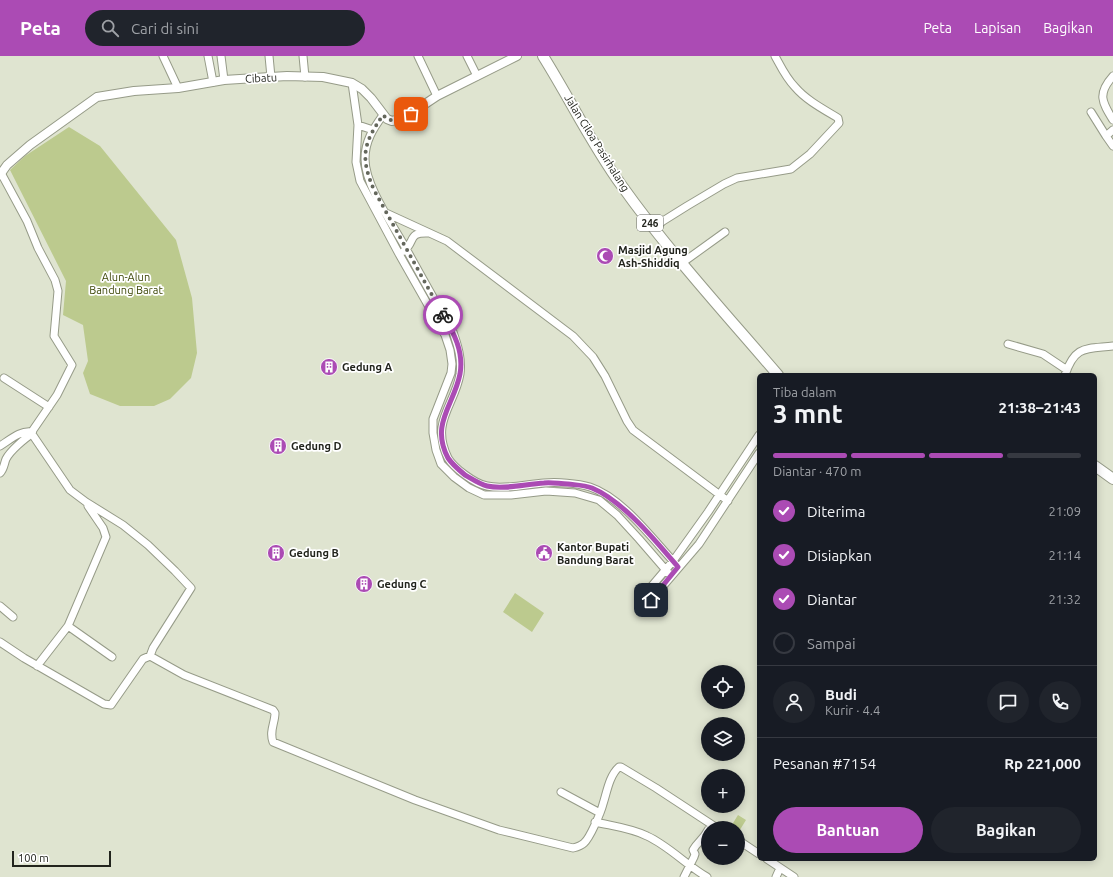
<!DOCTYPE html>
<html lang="id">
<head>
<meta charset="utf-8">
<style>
	:root { --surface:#171b24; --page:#20242c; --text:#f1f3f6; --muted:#9ea1a6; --line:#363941; --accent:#ab4bb4 }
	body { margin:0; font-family:Ubuntu,sans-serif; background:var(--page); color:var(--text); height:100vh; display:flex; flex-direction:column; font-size:15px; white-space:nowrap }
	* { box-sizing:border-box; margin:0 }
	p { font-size:13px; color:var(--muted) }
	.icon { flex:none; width:22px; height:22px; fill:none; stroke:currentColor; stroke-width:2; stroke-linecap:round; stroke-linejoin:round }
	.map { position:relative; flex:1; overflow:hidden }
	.details { position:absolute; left:757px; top:317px; width:340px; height:488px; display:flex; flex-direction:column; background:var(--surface); border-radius:6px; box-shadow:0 2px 10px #0003 }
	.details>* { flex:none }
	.controls { position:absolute; left:701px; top:609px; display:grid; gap:8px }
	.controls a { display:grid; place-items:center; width:44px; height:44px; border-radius:50%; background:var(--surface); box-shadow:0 2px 10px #0003; font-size:20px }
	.scale { position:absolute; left:12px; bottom:10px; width:99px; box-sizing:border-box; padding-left:4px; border:2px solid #22241d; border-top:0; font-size:11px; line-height:14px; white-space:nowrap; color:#22241d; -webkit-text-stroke:3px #fff; paint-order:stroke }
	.pin { position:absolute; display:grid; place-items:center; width:34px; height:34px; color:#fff; margin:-17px; border-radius:8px; box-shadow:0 2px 6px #0006 }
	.courier { position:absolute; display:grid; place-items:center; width:40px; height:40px; margin:-20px; border:3px solid #ab4bb4; border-radius:50%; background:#fff; color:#222; box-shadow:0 1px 5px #0007 }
	.head em { font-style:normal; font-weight:700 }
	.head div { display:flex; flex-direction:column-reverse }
	.head { display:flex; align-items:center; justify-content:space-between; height:68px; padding:0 16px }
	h1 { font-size:26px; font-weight:700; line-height:30px }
	.bar { display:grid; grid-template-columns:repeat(4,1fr); gap:6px 4px; align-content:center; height:48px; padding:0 16px }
	.bar i { height:5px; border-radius:3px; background:var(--line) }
	.bar .active { background:var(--accent) }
	.bar p { grid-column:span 4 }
	.line { display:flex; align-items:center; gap:10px; padding:0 16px; border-top:1px solid var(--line) }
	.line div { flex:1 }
	.round { display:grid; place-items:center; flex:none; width:42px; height:42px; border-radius:21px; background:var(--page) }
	ol { padding:0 16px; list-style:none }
	li { display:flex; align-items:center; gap:12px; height:44px }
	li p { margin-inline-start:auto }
	li .icon { padding:4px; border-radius:50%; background:var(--accent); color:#fff; stroke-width:4 }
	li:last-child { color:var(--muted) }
	li i { width:22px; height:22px; border:2px solid var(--line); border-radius:50% }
	.cta { display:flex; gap:8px; margin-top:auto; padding:8px 16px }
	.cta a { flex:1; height:46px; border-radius:24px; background:var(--accent); color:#fff; font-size:16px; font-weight:700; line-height:46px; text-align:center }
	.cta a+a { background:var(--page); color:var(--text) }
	header { display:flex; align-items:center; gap:24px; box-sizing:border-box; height:56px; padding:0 20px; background:var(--accent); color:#fff }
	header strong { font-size:19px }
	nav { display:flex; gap:22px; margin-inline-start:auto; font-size:14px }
	.search { width:280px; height:36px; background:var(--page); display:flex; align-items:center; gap:10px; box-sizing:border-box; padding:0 14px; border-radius:22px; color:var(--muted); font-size:15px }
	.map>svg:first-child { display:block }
	.green { fill:#bcca8e }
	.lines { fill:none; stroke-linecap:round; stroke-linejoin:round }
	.minor-casing { stroke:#969b88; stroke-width:9 }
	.tertiary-casing { stroke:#969b88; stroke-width:10 }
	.primary-casing { stroke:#969b88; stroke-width:12 }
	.minor { stroke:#fff; stroke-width:7 }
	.tertiary { stroke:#fff; stroke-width:8 }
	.primary { stroke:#fff; stroke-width:10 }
	.done { stroke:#64675c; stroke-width:4; stroke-dasharray:0 7.2 }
	.route { stroke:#ab4bb4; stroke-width:5 }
	.labels { text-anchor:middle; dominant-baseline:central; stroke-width:3.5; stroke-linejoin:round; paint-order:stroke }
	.shield { fill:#fff; stroke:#646661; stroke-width:1 }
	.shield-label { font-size:10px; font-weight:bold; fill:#22241d }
	.street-label { font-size:11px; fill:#22241d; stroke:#fff }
	.poi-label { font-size:11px; font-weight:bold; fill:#22241d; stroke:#fff; text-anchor:start }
	.park-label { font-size:11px; fill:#3c4606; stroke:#fff }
</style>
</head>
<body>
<header>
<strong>Peta</strong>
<div class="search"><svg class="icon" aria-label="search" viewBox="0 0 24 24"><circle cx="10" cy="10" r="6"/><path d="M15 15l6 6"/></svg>Cari di sini</div>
<nav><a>Peta</a><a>Lapisan</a><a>Bagikan</a></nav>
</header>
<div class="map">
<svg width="1113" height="821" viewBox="0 0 1113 821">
	<rect width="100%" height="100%" fill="#dfe4d0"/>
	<!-- green -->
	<path class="green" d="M69,71L100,90L176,184L192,242L197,297L191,322L170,343L154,350H120L90,338L83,317L88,305L83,269L63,259L66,225L10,114L25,100Z
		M515,537L544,557L532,576L503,556Z
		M738,759L746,764L738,777V772H730Z"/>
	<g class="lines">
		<!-- minor casing -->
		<g class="minor-casing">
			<path id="minor" d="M163,0L178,32
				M208,0L213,26
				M221,0L224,24
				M269,0L271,21
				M303,0L305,21
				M418,0L437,40
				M467,0L477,20
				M1113,20C1097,38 1102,46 1113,64
				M352,27L358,69L356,106L360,125L399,198L445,279L450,294L452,308L451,317L433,363V377L436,394L441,408L454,421L469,432L484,439H511L546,435L575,437L599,444L617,459L639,483L671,520
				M1091,56L1106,80L1113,74
				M383,59C373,73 365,85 365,103C365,129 391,166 404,189C420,218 436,247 453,276C458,290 462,303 460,318C455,349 430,366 448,402C454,412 475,428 487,430C504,434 527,428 544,427C557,426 577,427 590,431C621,441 651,481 673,505L708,456L759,379
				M358,69L373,74
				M1106,80L1113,90
				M1,117L27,165L38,192L55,224L58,235L54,280L72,309L57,339L33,374L32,378L70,434L86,446L123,469L148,489L175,515L191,532L153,592L150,600
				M386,157L447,185L573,280L593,301L605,320L627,365L633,374L728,445
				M654,173L663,165L687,150L724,128L737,122L791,113L810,98L839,67L838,62C823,53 806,44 795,31C786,22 781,11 775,0
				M404,195C416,185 407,176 429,177
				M682,207L725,176
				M1008,288L1043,298L1067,314
				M1065,319C1075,289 1086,293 1113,290
				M4,322L49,351
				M0,390C10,384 20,374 32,376
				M0,417C4,413 4,408 6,403C10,395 25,382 32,378
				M678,511L673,505L645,538L651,544L699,488L759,397
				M0,550L13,561
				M68,570L112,601
				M0,586L24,602L104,648L111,649L143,603L150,600L184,619L273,654L275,657C275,667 269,675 273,686L415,744L499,774L573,792C577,791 581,790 584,787C590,782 601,756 603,748C607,736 609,720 619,711H621L656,732L717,772
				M37,610L68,570L106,481L103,472L88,450
				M561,736L600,757
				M595,766C612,770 631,772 647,780C669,790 686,809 707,821
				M738,784L759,798
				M767,803L794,821
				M684,821L694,801L695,798L693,794C698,785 703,784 708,774
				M776,821L780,812"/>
		</g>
		<!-- tertiary casing -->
		<g class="tertiary-casing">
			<path id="tertiary" d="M0,119L7,109L30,89L97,41L134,35L178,32L224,24L287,20L323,21L352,27L362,33L371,42L387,63L392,65L404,62L437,40L517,0"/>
		</g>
		<!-- primary casing -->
		<g class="primary-casing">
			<path id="primary" d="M543,0C570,43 592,89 622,130C669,196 725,257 778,319
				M1095,410L1113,423"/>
		</g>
		<!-- minor -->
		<use href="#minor" class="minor"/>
		<!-- tertiary -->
		<use href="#tertiary" class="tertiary"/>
		<!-- primary -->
		<use href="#primary" class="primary"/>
	</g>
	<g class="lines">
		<!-- done -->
		<path class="done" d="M411,58C401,63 392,69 383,59C363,88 360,101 374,134L443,259"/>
		<!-- route -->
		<path class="route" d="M443,259C454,277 464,296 460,318C454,349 430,368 448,402C452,408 459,414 465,419C472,423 479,428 487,430C504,434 526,428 544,427C552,426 560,428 568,428C576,429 584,429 592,432C623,445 656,485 678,511L651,544"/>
	</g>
	<!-- icons -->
	<defs>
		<g id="mosque-disc" transform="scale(0.9)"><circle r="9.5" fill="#ab4bb4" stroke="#fff"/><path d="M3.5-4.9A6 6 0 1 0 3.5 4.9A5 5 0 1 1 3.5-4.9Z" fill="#fff"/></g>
		<g id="building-disc" transform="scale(0.9)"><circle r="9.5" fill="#ab4bb4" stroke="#fff"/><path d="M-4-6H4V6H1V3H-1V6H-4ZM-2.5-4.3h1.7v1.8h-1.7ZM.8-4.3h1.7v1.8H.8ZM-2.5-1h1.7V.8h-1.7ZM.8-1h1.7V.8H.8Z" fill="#fff"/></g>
		<g id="civic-disc" transform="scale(0.9)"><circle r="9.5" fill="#ab4bb4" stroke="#fff"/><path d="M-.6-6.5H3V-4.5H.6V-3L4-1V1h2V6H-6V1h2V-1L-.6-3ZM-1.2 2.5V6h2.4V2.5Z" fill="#fff"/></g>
	</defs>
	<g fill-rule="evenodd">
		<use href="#mosque-disc" x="605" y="200"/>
		<use href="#building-disc" x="329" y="311"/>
		<use href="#building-disc" x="278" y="390"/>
		<use href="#building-disc" x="276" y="497"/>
		<use href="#civic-disc" x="544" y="497"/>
		<use href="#building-disc" x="364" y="528"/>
	</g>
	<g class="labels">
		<!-- shield labels -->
		<rect class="shield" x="637" y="159" width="26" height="16" rx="3"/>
		<g class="shield-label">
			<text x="650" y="167">246</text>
		</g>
		<!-- street labels -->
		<g class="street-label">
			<text transform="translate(261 22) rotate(-3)">Cibatu</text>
			<text transform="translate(597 87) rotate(58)">Jalan Ciloa Pasirhalang</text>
		</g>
		<!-- poi labels -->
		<g class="poi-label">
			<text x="618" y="194">Masjid Agung<tspan x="618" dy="13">Ash-Shiddiq</tspan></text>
			<text x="342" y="311">Gedung A</text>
			<text x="291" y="390">Gedung D</text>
			<text x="557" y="491">Kantor Bupati<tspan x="557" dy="13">Bandung Barat</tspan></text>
			<text x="289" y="497">Gedung B</text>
			<text x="377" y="528">Gedung C</text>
		</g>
		<!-- park labels -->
		<g class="park-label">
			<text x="126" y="221">Alun-Alun<tspan x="126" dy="13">Bandung Barat</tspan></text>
		</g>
	</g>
</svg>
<div class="controls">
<a><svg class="icon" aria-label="locate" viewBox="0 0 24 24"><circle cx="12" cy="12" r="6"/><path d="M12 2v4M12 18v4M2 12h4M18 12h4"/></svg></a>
<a><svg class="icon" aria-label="layers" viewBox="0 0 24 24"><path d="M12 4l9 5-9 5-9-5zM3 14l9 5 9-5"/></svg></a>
<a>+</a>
<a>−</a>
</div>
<div class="scale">100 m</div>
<div class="pin" style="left:411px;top:58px;background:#ea580c"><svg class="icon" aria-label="bag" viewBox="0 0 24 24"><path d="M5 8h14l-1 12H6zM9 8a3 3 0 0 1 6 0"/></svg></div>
<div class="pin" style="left:651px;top:544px;background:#1f2937"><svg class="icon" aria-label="home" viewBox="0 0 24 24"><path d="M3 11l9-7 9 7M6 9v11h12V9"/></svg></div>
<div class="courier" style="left:443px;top:259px"><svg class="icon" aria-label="bike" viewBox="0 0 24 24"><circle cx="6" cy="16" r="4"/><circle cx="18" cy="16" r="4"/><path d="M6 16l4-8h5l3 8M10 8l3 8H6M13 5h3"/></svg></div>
<section class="details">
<div class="head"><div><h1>3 mnt</h1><p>Tiba dalam</p></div><em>21:38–21:43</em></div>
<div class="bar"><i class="active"></i><i class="active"></i><i class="active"></i><i></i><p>Diantar · 470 m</p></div>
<ol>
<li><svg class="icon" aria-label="check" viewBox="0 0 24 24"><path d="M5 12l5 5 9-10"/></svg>Diterima<p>21:09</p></li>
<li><svg class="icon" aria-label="check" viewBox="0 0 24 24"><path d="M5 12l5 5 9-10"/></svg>Disiapkan<p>21:14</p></li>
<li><svg class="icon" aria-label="check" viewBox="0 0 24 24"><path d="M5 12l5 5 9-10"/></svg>Diantar<p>21:32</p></li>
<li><i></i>Sampai</li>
</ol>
<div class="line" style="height:72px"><a class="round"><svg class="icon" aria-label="person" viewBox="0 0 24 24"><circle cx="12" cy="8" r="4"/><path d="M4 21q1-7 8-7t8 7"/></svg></a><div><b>Budi</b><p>Kurir · 4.4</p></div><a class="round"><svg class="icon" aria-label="chat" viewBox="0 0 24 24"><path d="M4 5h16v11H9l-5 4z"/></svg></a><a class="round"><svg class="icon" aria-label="phone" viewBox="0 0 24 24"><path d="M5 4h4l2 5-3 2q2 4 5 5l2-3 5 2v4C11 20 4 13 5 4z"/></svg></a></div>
<div class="line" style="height:52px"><div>Pesanan #7154</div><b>Rp 221,000</b></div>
<div class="cta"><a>Bantuan</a><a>Bagikan</a></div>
</section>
</div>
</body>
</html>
